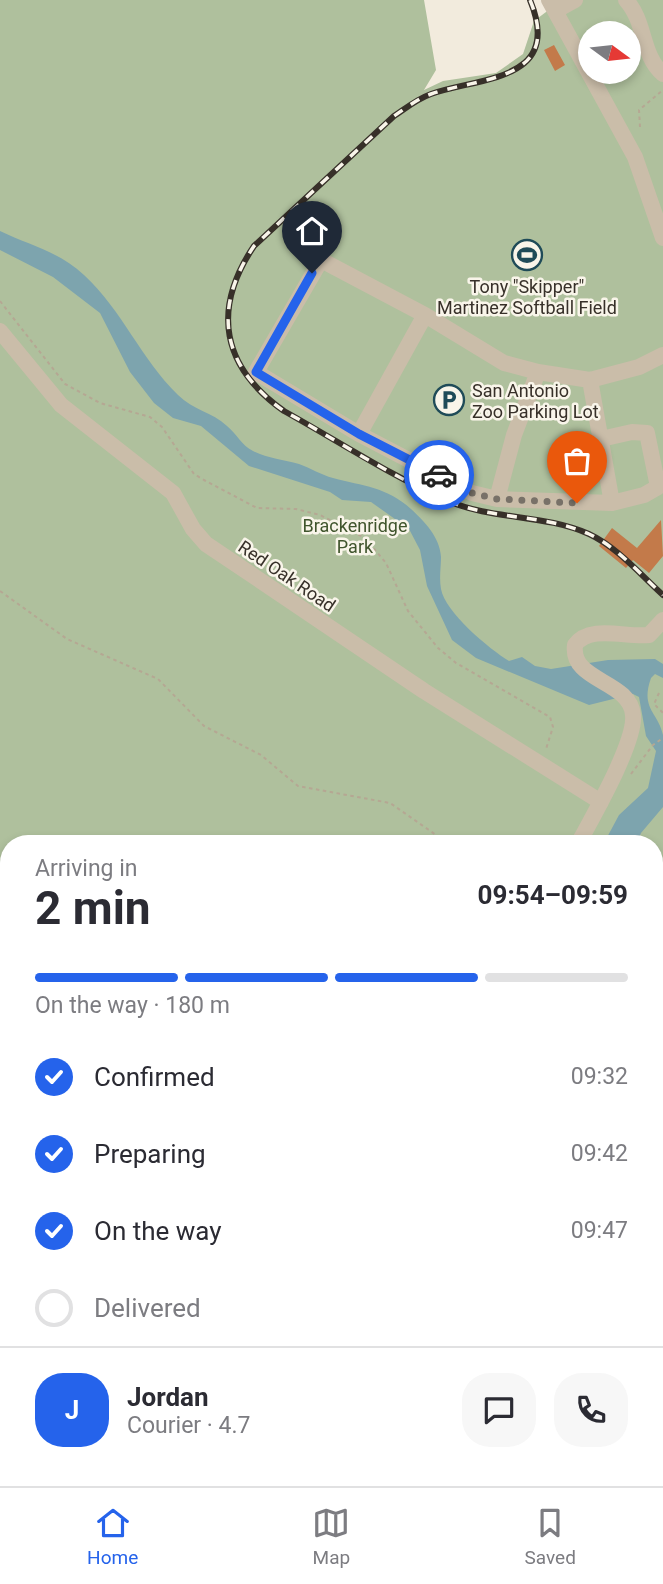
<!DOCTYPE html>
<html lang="en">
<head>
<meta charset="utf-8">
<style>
	:root { --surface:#fff; --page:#f7f7f7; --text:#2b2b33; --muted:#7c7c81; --line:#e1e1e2; --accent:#2563eb }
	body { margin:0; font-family:Roboto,sans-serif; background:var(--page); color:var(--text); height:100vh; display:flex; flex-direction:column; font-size:26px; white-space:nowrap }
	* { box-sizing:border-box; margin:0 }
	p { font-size:23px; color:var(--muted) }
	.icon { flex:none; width:38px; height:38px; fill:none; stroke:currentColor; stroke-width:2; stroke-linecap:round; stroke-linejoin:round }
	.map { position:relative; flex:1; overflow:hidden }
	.side { position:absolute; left:0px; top:835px; width:663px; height:653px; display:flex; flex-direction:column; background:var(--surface); border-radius:28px 28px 0 0; box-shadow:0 4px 10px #0003 }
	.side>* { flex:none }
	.needle { width:46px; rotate:105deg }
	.buttons { position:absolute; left:578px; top:21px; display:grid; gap:14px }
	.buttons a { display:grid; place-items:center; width:63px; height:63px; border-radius:50%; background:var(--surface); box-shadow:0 4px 10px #0003; font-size:35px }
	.pin { position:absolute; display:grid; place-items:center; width:60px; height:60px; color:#fff; margin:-72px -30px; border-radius:50% 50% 50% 0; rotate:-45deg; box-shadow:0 0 7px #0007 }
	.pin .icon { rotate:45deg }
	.courier { position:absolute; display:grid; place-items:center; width:70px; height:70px; margin:-35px; border:5px solid #2563eb; border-radius:50%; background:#fff; color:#222; box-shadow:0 2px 9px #0007 }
	.headline em { font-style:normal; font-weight:700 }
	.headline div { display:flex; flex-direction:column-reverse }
	.headline { display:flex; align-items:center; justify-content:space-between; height:119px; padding:0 35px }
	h1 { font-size:46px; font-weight:700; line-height:52px }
	.bar { display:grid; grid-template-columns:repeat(4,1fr); gap:10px 7px; align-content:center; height:84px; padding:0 35px }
	.bar i { height:9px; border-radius:5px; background:var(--line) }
	.bar .current { background:var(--accent) }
	.bar p { grid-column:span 4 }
	.line { display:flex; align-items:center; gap:18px; padding:0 35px; border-top:2px solid var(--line) }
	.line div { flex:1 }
	.round { display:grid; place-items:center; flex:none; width:74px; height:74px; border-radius:28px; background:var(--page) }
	ol { padding:0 35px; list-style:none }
	li { display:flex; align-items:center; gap:21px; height:77px }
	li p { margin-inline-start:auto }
	li .icon { padding:7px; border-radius:50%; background:var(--accent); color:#fff; stroke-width:4 }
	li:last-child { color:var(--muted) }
	li i { width:38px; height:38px; border:4px solid var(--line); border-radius:50% }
	.tabs { display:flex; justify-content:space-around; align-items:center; height:98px; border-top:2px solid var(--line); background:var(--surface); font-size:19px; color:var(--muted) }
	.tabs a { display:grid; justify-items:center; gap:4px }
	.tabs .current { color:var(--accent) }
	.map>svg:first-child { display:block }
	.green { fill:#afc09d; fill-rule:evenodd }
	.water { fill:#7da4ae }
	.building { fill:#c37a4a }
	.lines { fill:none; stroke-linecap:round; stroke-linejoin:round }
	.path { stroke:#b5a793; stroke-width:2; stroke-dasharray:3.5 3.5; stroke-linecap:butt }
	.minor { stroke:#cabda9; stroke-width:16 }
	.major { stroke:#78695a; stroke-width:18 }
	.rail-casing { stroke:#373029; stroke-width:6 }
	.rail { stroke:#f9f5ea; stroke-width:3.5; stroke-dasharray:10; stroke-linecap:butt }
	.done { stroke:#787168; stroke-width:7; stroke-dasharray:0 12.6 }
	.route { stroke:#2563eb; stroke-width:9 }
	.labels { text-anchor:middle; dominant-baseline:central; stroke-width:5; stroke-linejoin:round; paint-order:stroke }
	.poi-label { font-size:18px; fill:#373029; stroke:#f9f5ea }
	.park-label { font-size:18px; fill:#40552d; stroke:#f9f5ea }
	.street-label { font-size:18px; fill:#373029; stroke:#f9f5ea }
</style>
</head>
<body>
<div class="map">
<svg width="663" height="1486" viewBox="0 0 663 1486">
	<rect width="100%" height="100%" fill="#f2ebdd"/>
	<!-- green -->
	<path class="green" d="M0,0H424L436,70L424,90L443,81L496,73L523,54L534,21L562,0H663V1486H349L341,1479H654V844H9V1145L0,1137ZM590,33H628V72H590Z"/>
	<!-- water -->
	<path class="water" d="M0,231C29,245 60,252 84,275C122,310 141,359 178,395C193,410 212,412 227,426C237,434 241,445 253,451C267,458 284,460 299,464C311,468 321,475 333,478C363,486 387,487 411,509C424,521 440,537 441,557C441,567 439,578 441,589C445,612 489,649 509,661L522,657L535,666L551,669L608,660L655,659L663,664V678L655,674L651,678C640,709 658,712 663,735C663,757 663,785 663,807L641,833L637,843H604L619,815L648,788L656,751L646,736L639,697L633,694L589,705L476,658L452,640L427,586L420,550L409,529L371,502L342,500L330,492L249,466L201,426L173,418L154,403L130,372L100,313L53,277L0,250Z"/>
	<!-- building -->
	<path class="building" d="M554,45L565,65L555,71L544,50Z
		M661,520L663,556L649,573L633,560L626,568L599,546L612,528L637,548Z
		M654,915L663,918L662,967L654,965Z
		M9,1282V1319L0,1327V1290Z
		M9,1439L7,1458L9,1476L0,1467V1448Z
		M270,1479H287L294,1486H263Z
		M457,1479H485L492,1484L458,1486L461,1483Z"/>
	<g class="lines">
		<!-- path -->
		<path class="path" d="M640,127L639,110L663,90
			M0,301L65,384L100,403L150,417L162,427L194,474L204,480L257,508L296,509L320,515L365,538L386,563L408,611L438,648L456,663L550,717L553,727L546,749
			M0,591L67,639L158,679L204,726L261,755L298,786L390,803L449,844
			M659,693L654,704L663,713
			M631,774L653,745L663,738
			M0,896L9,914
			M0,913L8,912
			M654,1017L663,1008
			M654,1121L663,1129
			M654,1269L663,1266
			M654,1299L663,1298
			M654,1337H663
			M654,1461L663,1454
			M584,1479L590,1486
			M636,1486L641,1479"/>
		<!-- minor -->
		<path class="minor" d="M549,0L635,157L663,238
			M626,0C646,22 641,55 663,74
			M555,11L575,0
			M0,331L61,405L173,493L193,529L206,544L424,691L601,802
			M590,380L612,503L497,499L514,435L538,372L590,380L639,367L663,355
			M359,434L256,372L321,260L425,315
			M601,439L632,432L647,433L658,487L644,495L612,503
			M497,499L472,493L359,434L425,315L504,363L538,372
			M578,844C592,818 636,742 633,715C630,680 570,682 575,645C590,624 627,638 649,635L663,620
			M0,949L9,954
			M0,1145L9,1154
			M654,1242L663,1239
			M0,1276L9,1273
			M0,1342L9,1333
			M328,1479L335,1486
			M166,1486L174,1479
			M217,1486L224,1479
			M415,1486L419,1479"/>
		<!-- major -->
		<path class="major" d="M0,1387L9,1396
			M91,1479L99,1486"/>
		<!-- rail casing -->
		<g class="rail-casing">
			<path id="rail" d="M530,0C564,82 479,77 431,94C417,99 406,108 394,116L254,246C211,310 222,367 284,411C338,441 391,476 448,501C493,520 544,514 589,534C617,547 640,574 663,595
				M0,986L9,989
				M654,1001L663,990"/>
		</g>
		<!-- rail -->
		<use href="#rail" class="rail"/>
	</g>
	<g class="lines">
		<!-- done -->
		<path class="done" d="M439,475L472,493L497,499L577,503"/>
		<!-- route -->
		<path class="route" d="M312,273L256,372L359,434L439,475"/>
	</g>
	<!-- icons -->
	<defs>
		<g id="stadium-ring" transform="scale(1.575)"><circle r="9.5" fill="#f9f5ea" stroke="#1f4b58" stroke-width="1.5"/><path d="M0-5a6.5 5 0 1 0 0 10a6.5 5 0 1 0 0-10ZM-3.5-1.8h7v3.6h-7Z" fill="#1f4b58"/></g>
		<g id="parking-ring" transform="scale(1.575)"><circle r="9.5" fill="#f9f5ea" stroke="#1f4b58" stroke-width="1.5"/><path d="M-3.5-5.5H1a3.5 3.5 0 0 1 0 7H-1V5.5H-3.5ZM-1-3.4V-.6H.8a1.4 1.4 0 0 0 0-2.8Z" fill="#1f4b58"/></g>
	</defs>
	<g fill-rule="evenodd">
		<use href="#stadium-ring" x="527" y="255"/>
		<use href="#parking-ring" x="449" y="400"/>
	</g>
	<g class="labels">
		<!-- poi labels -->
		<g class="poi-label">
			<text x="527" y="286">Tony "Skipper"<tspan x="527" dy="21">Martinez Softball Field</tspan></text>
			<text x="472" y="390" text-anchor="start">San Antonio<tspan x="472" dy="21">Zoo Parking Lot</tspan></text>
		</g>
		<!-- park labels -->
		<g class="park-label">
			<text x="355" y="525">Brackenridge<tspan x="355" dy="21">Park</tspan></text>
		</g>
		<!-- street labels -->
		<g class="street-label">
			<text transform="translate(287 576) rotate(34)">Red Oak Road</text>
		</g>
	</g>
</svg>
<div class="buttons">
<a><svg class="needle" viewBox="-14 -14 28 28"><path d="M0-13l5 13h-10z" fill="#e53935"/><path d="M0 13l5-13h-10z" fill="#7c7c81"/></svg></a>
</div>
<div class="pin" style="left:577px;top:503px;background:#ea580c"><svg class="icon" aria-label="bag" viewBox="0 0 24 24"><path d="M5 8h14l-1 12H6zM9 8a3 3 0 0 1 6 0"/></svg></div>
<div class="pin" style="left:312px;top:273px;background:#1f2937"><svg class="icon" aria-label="home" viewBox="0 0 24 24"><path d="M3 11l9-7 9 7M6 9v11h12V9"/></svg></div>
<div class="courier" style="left:439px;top:475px"><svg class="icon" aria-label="car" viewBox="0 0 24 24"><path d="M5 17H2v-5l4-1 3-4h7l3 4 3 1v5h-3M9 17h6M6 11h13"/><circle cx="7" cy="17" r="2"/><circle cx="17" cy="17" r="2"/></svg></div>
<section class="side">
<div class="headline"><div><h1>2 min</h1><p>Arriving in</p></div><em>09:54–09:59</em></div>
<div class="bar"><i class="current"></i><i class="current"></i><i class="current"></i><i></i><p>On the way · 180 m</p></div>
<ol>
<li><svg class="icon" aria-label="check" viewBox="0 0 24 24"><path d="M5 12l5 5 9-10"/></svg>Confirmed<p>09:32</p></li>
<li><svg class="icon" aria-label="check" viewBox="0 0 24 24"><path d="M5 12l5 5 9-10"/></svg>Preparing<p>09:42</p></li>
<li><svg class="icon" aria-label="check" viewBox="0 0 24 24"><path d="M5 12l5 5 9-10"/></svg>On the way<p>09:47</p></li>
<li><i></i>Delivered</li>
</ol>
<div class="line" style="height:126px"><b class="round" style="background:var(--accent);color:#fff">J</b><div><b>Jordan</b><p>Courier · 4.7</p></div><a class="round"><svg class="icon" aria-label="chat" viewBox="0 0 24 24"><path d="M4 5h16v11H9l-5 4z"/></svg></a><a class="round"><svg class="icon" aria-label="phone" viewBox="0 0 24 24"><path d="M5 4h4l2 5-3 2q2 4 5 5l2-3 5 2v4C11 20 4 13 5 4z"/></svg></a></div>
</section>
</div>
<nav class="tabs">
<a class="current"><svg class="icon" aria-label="home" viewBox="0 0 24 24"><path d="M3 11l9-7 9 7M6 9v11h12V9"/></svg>Home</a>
<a><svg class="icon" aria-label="map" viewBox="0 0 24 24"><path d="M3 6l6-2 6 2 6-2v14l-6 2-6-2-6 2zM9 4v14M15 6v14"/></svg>Map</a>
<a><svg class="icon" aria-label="saved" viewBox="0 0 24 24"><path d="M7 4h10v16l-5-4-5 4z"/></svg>Saved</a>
</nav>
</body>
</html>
